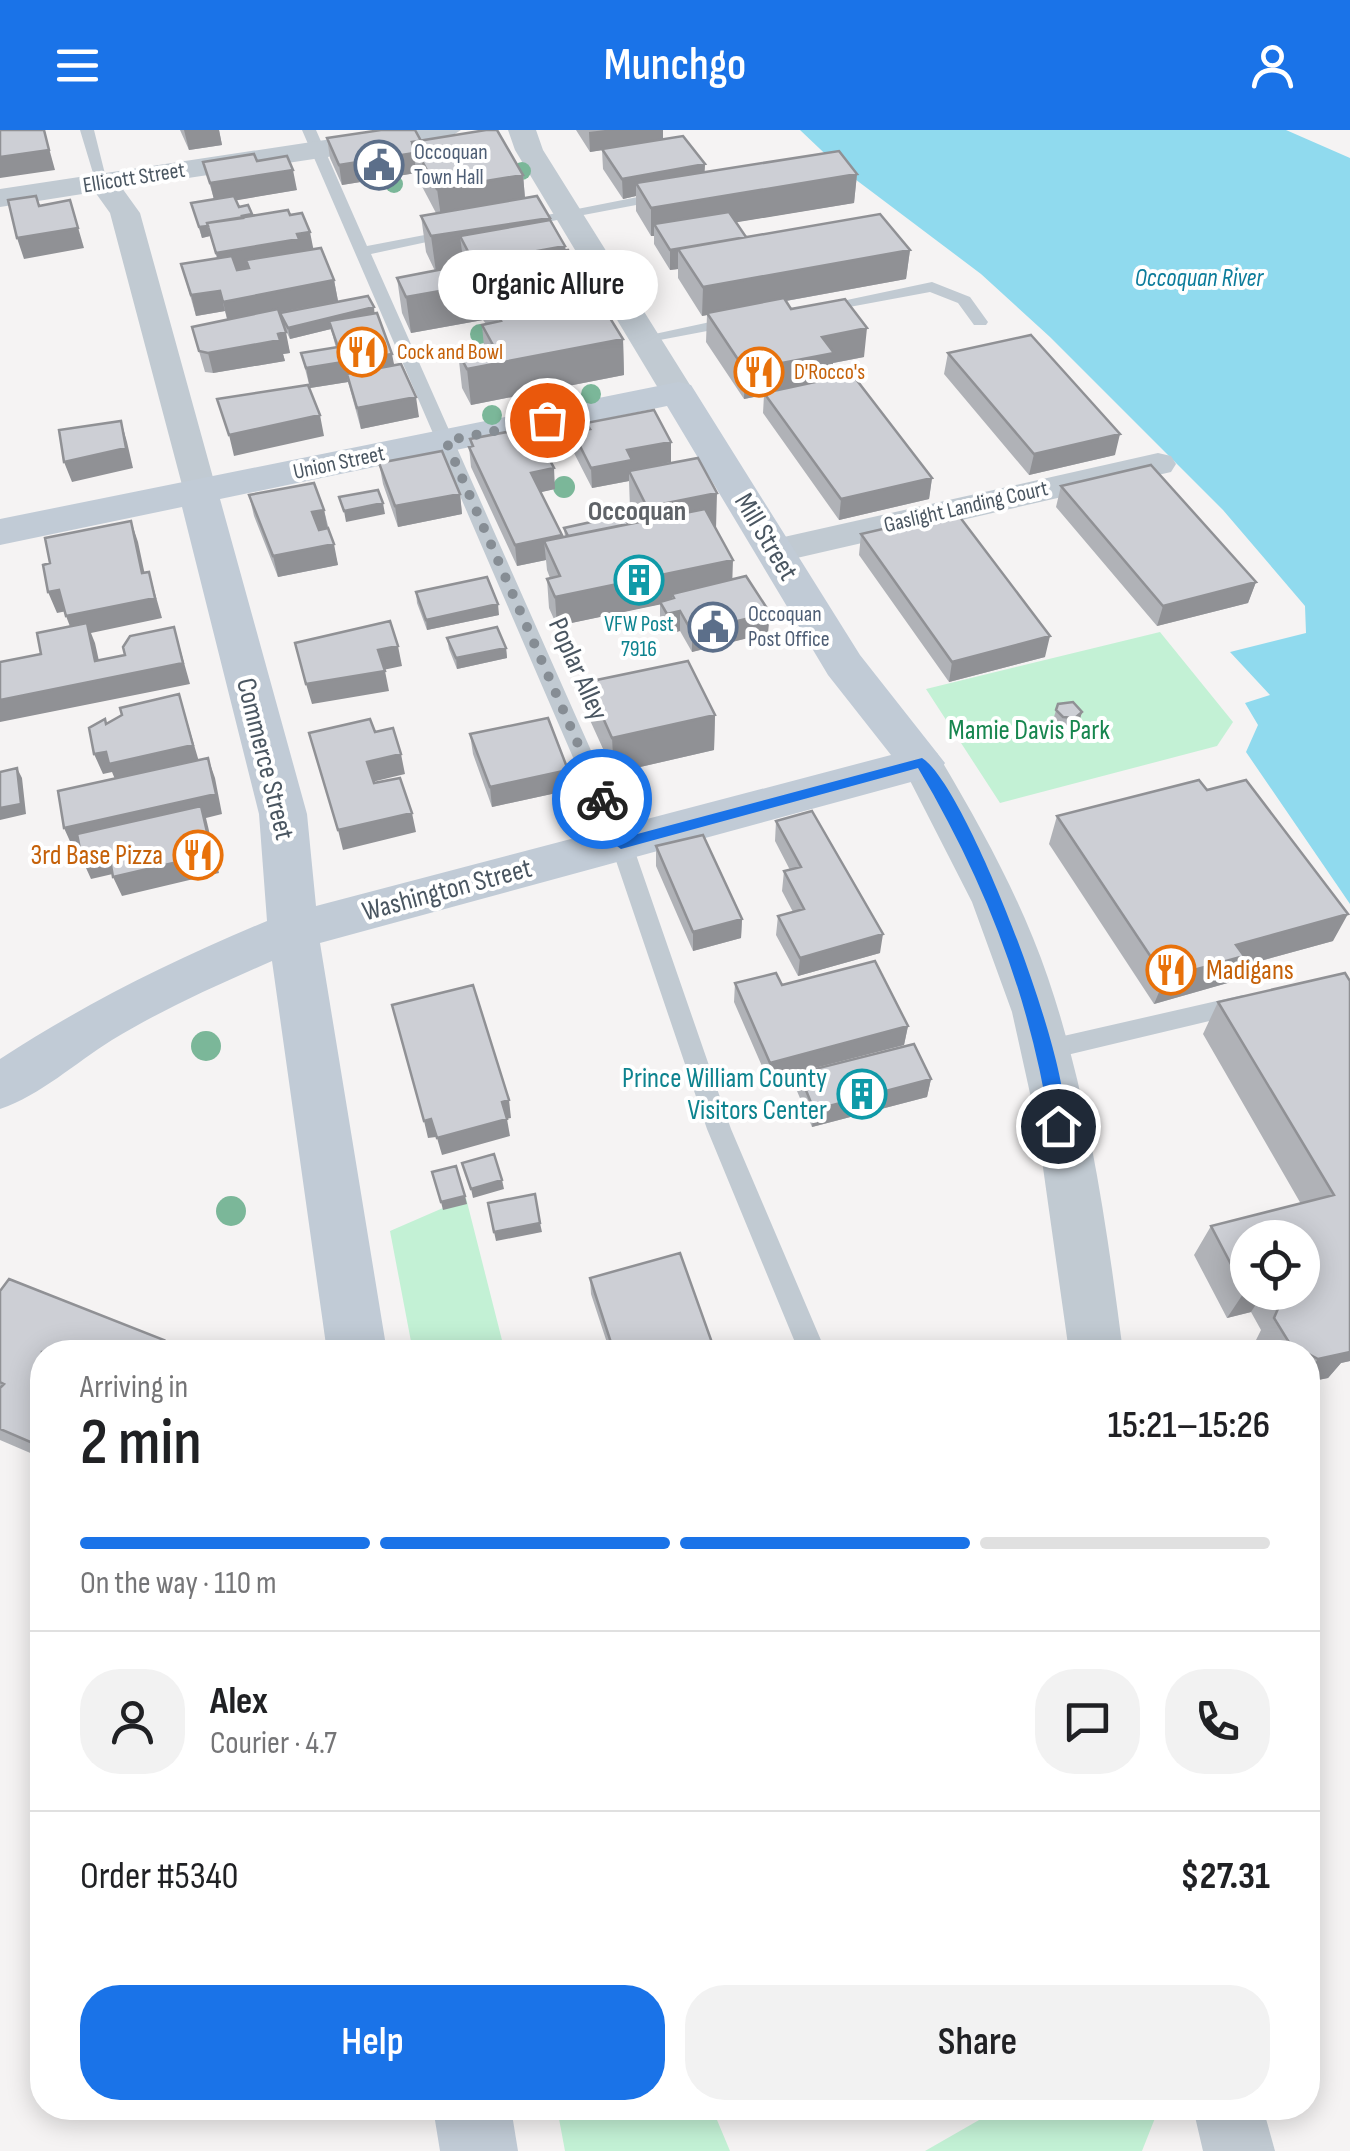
<!DOCTYPE html>
<html lang="en">
<head>
<meta charset="utf-8">
<style>
	:root { --surface:#fff; --page:#f2f2f2; --text:#202124; --muted:#757577; --line:#e0e0e0; --accent:#1a73e8 }
	body { margin:0; font-family:"Sofia Sans Condensed",sans-serif; background:var(--page); color:var(--text); height:100vh; display:flex; flex-direction:column; font-size:38px; white-space:nowrap }
	* { box-sizing:border-box; margin:0 }
	p { font-size:32px; color:var(--muted) }
	.icon { flex:none; width:55px; height:55px; fill:none; stroke:currentColor; stroke-width:2; stroke-linecap:round; stroke-linejoin:round }
	.map { position:relative; flex:1; overflow:hidden }
	.drawer { position:absolute; left:30px; top:1210px; width:1290px; height:780px; display:flex; flex-direction:column; background:var(--surface); border-radius:40px; box-shadow:0 5px 25px #0003 }
	.drawer>* { flex:none }
	.fabs { position:absolute; left:1230px; top:1090px; display:grid; gap:20px }
	.fabs a { display:grid; place-items:center; width:90px; height:90px; border-radius:50%; background:var(--surface); box-shadow:0 5px 25px #0003; font-size:50px }
	.pin { position:absolute; display:grid; place-items:center; width:85px; height:85px; color:#fff; margin:-42px; border:5px solid #fff; border-radius:50%; box-shadow:0 2px 10px #0007 }
	.courier { position:absolute; display:grid; place-items:center; width:100px; height:100px; margin:-50px; border:8px solid #1a73e8; border-radius:50%; background:#fff; color:#222; box-shadow:0 2px 12px #0007 }
	.bubble { position:absolute; height:70px; border-radius:35px; background:var(--surface); box-shadow:0 5px 25px #0003; font-size:32px; font-weight:600; line-height:70px; text-align:center }
	.headline em { font-style:normal; font-weight:600 }
	.headline div { display:flex; flex-direction:column-reverse }
	.headline { display:flex; align-items:center; justify-content:space-between; height:170px; padding:0 50px }
	h1 { font-size:65px; font-weight:600; line-height:75px }
	.bar { display:grid; grid-template-columns:repeat(4,1fr); gap:15px 10px; align-content:center; height:120px; padding:0 50px }
	.bar i { height:12px; border-radius:8px; background:var(--line) }
	.bar .selected { background:var(--accent) }
	.bar p { grid-column:span 4 }
	.line { display:flex; align-items:center; gap:25px; padding:0 50px; border-top:2px solid var(--line) }
	.line div { flex:1 }
	.round { display:grid; place-items:center; flex:none; width:105px; height:105px; border-radius:40px; background:var(--page) }
	.button { display:flex; gap:20px; margin-top:auto; padding:20px 50px }
	.button a { flex:1; height:115px; border-radius:40px; background:var(--accent); color:#fff; font-size:40px; font-weight:600; line-height:115px; text-align:center }
	.button a+a { background:var(--page); color:var(--text) }
	header { display:flex; justify-content:space-between; align-items:center; height:130px; padding:0 50px; background:var(--accent); color:#fff; font-size:45px; font-weight:600 }
	.map>svg:first-child { display:block }
	.green { fill:#c3f1d5 }
	.water { fill:#90daee }
	.lines { fill:none; stroke-linecap:round; stroke-linejoin:round }
	.lane { fill:#c1cad2; fill-rule:evenodd }
	.street { fill:#c1cad2; fill-rule:evenodd }
	.secondary { fill:#c1cbd6; fill-rule:evenodd }
	.tree { fill:#7bb799 }
	.wall { fill:#b0b2b7; fill-rule:evenodd }
	.shaded-wall { fill:#909195 }
	.building { fill:#cdcfd5; stroke:#909195; stroke-width:2.5 }
	.route { fill:#1a73e8 }
	.done { stroke:#868d94; stroke-width:10; stroke-dasharray:0 18 }
	.labels { text-anchor:middle; dominant-baseline:central; stroke-width:8; stroke-linejoin:round; paint-order:stroke }
	.far-service-label { font-size:22px; fill:#4e5e75; stroke:#fff; text-anchor:start }
	.far-street-label { font-size:22px; fill:#4a5661; stroke:#fff }
	.far-food-label { font-size:22px; fill:#c56008; stroke:#fff; text-anchor:start }
	.far-culture-label { font-size:22px; fill:#0d838f; stroke:#fff }
	.far-water-label { font-size:25px; font-style:italic; fill:#0c7c9b; stroke:#fff }
	.far-quarter-label { font-size:28px; font-weight:bold; fill:#5f6368; stroke:#fff }
	.street-label { font-size:28px; fill:#4a5661; stroke:#fff }
	.park-label { font-size:28px; fill:#17864f; stroke:#fff }
	.food-label { font-size:28px; fill:#c56008; stroke:#fff; text-anchor:end }
	.culture-label { font-size:28px; fill:#0d838f; stroke:#fff; text-anchor:end }
</style>
</head>
<body>
<header><svg class="icon" aria-label="menu" viewBox="0 0 24 24"><path d="M4 6h16M4 12h16M4 18h16"/></svg>Munchgo<svg class="icon" aria-label="person" viewBox="0 0 24 24"><circle cx="12" cy="8" r="4"/><path d="M4 21q1-7 8-7t8 7"/></svg></header>
<div class="map">
<svg width="1350" height="2021" viewBox="0 0 1350 2021">
	<rect width="100%" height="100%" fill="#f5f3f3"/>
	<!-- green -->
	<path class="green" d="M1160,502L1233,592L1217,616L1000,673L926,559Z
		M466,1068L505,1222H413L390,1101Z
		M557,1978H712L730,2021H565Z
		M1000,1978H1159L1142,2021H925Z"/>
	<!-- water -->
	<path class="water" d="M800,0H1286L1350,28V774L1246,622L1258,595L1245,573L1270,565L1230,522L1306,503L1305,476L1223,380L1050,207L981,144L839,37Z"/>
	<g class="lines">
		<!-- lane -->
		<path class="lane" d="M80,0H94L108,56L96,53Z
			M302,0H316L367,116L456,99L464,104L371,124L632,713L731,999L826,1222H799L707,999L610,713Z
			M668,61L673,62V68L515,98L507,93Z
			M932,152L970,167L988,192L986,195H974L958,173L930,162L817,183L809,178Z
			M738,186L746,191L744,194L644,213L636,208Z
			M1243,865L1255,874L1243,883L1046,930L1034,920L1046,910Z"/>
		<!-- street -->
		<path class="street" d="M391,0H461L447,9L122,58L140,83L217,362L212,370H186L110,83L95,62L0,77V59Z
			M508,0H536L543,20L695,263L690,270H666L661,263L515,20Z
			M1158,323L1171,326L1176,334L1171,342L775,433L762,429L756,421L762,413L775,409Z
			M922,618L937,623C980,695 1021,769 1048,848C1089,968 1107,1098 1123,1222H1069L1037,995L1012,882L972,772L901,633L907,623Z
			M1193,1978H1263L1275,2021H1203Z"/>
		<!-- secondary -->
		<path class="secondary" d="M678,252L691,255L860,525L945,633L938,644L922,649L320,813L387,1222H327L272,831C217,855 163,879 112,910C75,933 41,965 0,979V929C86,873 173,830 267,791L259,684L182,377L0,415V389ZM667,276L828,545L891,625L316,776L307,684L220,369Z
			M433,1978H511L518,2021H440Z"/>
	</g>
	<!-- trees -->
	<g class="tree">
		<circle cx="522" cy="41" r="9"/>
		<circle cx="394" cy="54" r="9"/>
		<circle cx="480" cy="204" r="10"/>
		<circle cx="591" cy="264" r="10"/>
		<circle cx="545" cy="275" r="10"/>
		<circle cx="492" cy="285" r="10"/>
		<circle cx="564" cy="357" r="11"/>
		<circle cx="206" cy="916" r="15"/>
		<circle cx="231" cy="1081" r="15"/>
	</g>
	<!-- wall -->
	<path class="wall" d="M180,0H219L222,15L189,20Z
		M576,0H663V9L705,34L704,42L857,44L854,73L736,92L746,107L910,120L906,149L786,171L791,179L864,227L833,233L831,248L932,348L929,369L839,390L763,283L764,265L744,269L706,212L707,185L702,186L678,148V139L670,140L654,114V106H651L636,81V66L623,69L603,39L602,20L590,22Z
		M327,8L421,11L523,45L525,68L550,88L565,116L566,120L623,209L624,245L471,275L462,258L458,222L484,217L482,195L486,194L483,190L411,203L402,183L397,148L435,141L426,122L421,86L436,83L417,47L416,43L342,55L330,28Z
		M257,31L297,60L236,70L239,77L253,86L290,85L334,150L338,171L280,183H375L394,235L419,287L361,299L348,252L310,258L301,223L336,218L331,199L290,209L283,195L290,223L283,224L285,231L213,243L205,242L192,197L227,189L225,181L196,186L181,134L217,128L210,106L202,108L191,73L214,69L203,32Z
		M948,223L1115,325L1029,345L944,244Z
		M586,293L671,312V332L632,341L716,399L732,449L768,503L692,522L680,501L667,504L660,492V474L557,496L549,478L547,449L550,448L547,440L546,430L517,436L471,337L469,317L471,316L470,309L515,307L555,359L541,362L563,407H565L564,398L637,393L630,378L629,351L592,358L574,323L573,302L587,300Z
		M379,333L460,364L462,384L398,397L383,354Z
		M1061,356L1256,452L1248,473L1157,496L1056,377Z
		M249,365L324,380L338,435L278,447L254,386Z
		M861,404L1045,527L949,552L859,425Z
		M416,462L499,485L427,500L417,473Z
		M447,508L506,518L507,528L457,539L449,519Z
		M587,552L715,585L714,620L614,643L589,588Z
		M1058,574L1082,582L1079,592L1072,598H1060L1053,590Z
		M470,604L570,660L492,677L473,624Z
		M1057,686L1333,811L1238,837L1231,852L1154,874L1049,714Z
		M776,691L880,823L798,846L776,805L778,786L793,782L782,761L784,741L790,740L775,711Z
		M656,716L742,789L741,808L693,821L656,736Z
		M1350,851V1231L1341,1233L1328,1248L1308,1252V1222H1260L1254,1214L1261,1200L1251,1182L1227,1188L1194,1125L1211,1096L1301,1074L1203,904L1218,872ZM1248,1108L1302,1162H1248Z
		M735,853L782,855L908,896L904,915L768,950L734,872Z
		M799,943L931,949L927,967L812,997L797,961Z
		M590,1148L715,1222H610L591,1164Z
		M0,1161L42,1222V1328L0,1310Z"/>
	<!-- shaded-wall -->
	<path class="shaded-wall" d="M44,0L55,40L0,48V27Z
		M184,0H219L222,15L189,20Z
		M605,0H663V11L590,22L589,2Z
		M414,23L416,43L342,55L339,35Z
		M705,34L704,55L636,53V66L623,69L622,49Z
		M293,40L297,60L215,74L210,53Z
		M857,44L854,73L660,105L654,94V106H651V78Z
		M523,45L526,80L442,94L437,59Z
		M70,70L84,118L24,129L17,108Z
		M550,88L552,118L565,116L567,152L475,135L460,106L464,137L436,142L431,106Z
		M207,96L210,106L202,108L199,97Z
		M310,102L314,122L248,139L221,143L216,123Z
		M746,107L678,119V139L670,140V120Z
		M910,120L906,149L708,185L707,183V185L702,186L703,157Z
		M334,150L338,171L228,192L223,172Z
		M480,154L483,190L411,203L406,167Z
		M220,161L225,181L196,186L191,165Z
		M374,177L375,188L329,191L331,199L290,209L288,198Z
		M867,198L864,227L833,233L831,252L764,263V265L744,269L745,240L822,207Z
		M286,202L290,223L283,224L285,231L213,243L208,223Z
		M623,209L624,245L471,275L467,239Z
		M392,224L396,244H347L348,252L310,258L306,238Z
		M416,267L419,287L361,299L357,278Z
		M320,285L324,306L234,326L229,305Z
		M121,291L127,312L133,338L72,352L64,332Z
		M1120,304L1115,325L1029,345L1034,324Z
		M671,312V332L632,340V348L629,341V351L592,358L591,338L627,320Z
		M554,338L555,359L533,364L531,343Z
		M932,348L929,369L839,390L841,369Z
		M717,363L716,399L647,413V377Z
		M460,364L462,384L398,397L395,376Z
		M383,373L385,384L346,392L344,381Z
		M324,380L328,400L317,403L312,382Z
		M131,391L138,412L149,464L142,443Z
		M562,405L564,426L544,411L546,430L517,436L515,415Z
		M334,414L338,435L278,447L273,426Z
		M733,430L732,459L672,464V472L557,496L555,467Z
		M149,442L162,488L91,503L95,513L103,549L174,497L190,554L0,592V570L74,507L66,486Z
		M1256,452L1248,473L1157,496L1163,476Z
		M59,460L67,481L57,483L48,462Z
		M498,474L499,485L427,500L426,490Z
		M680,481V501L667,504V484Z
		M770,483L768,503L692,522V502Z
		M1050,506L1045,527L949,552L952,532Z
		M398,516L402,536L383,540L378,520Z
		M506,518L507,528L457,539L456,528Z
		M385,541L389,561L312,574L306,554Z
		M179,564L200,635L117,654L112,642L103,644L94,624Z
		M1082,582L1079,592L1072,598L1075,588Z
		M715,585L714,620L614,643L612,608Z
		M401,624L405,644L372,652L367,632Z
		M208,628L215,648L222,684L206,688L219,743L122,766L113,747L204,688L73,718L64,698Z
		M17,638L22,648L26,684L0,690V678Z
		M568,640L570,660L492,677L490,657Z
		M412,683L416,702L343,720L338,700Z
		M109,723L117,743L91,749L82,729Z
		M1348,784L1333,811L1238,837L1231,852L1154,874L1165,848L1236,815Z
		M742,789L741,808L693,821V802Z
		M883,804L880,823L798,846L800,828Z
		M908,896L904,915L768,950L770,933Z
		M931,949L927,967L812,997L814,980Z
		M509,970L511,988L505,989L502,972Z
		M431,989L436,1007L428,1008L424,991Z
		M507,989L510,1006L442,1025L437,1008Z
		M502,1050L504,1059L473,1068L471,1059Z
		M465,1066L467,1074L443,1080L441,1072Z
		M540,1093L542,1102L496,1111L494,1102Z
		M1245,1161L1264,1162L1251,1182L1227,1188Z
		M164,1210L172,1222H156Z
		M1350,1216V1231L1341,1233L1328,1248L1308,1252V1241L1318,1229Z"/>
	<!-- building -->
	<path class="building" d="M0,0H44L49,20L0,27Z
		M381,0H415L421,11L412,12L414,23L339,35L327,8Z
		M486,0H497L523,45L437,59L412,12Z
		M683,6L705,34L622,49L602,19Z
		M839,21L857,44L651,78L636,53Z
		M254,24L257,31L287,26L293,40L210,53L203,32Z
		M36,66L39,76L70,70L78,98L17,108L8,70Z
		M234,66L239,77L248,75L252,84L242,86L243,88L207,93L208,96L199,97L191,73Z
		M537,66L550,88L431,106L421,86Z
		M288,80L290,85L302,83L310,102L297,104L299,109L216,123L207,93Z
		M729,82L746,107L670,120L654,94Z
		M880,84L910,120L703,157L678,119Z
		M550,90L565,116L482,131L484,135L568,120L623,209L467,239L458,222L493,215L482,195L501,191L480,154L406,167L397,148L474,133L460,106Z
		M321,118L334,150L223,172L220,161L191,165L181,134L232,126L237,140L249,138L246,130Z
		M368,166L374,177L288,198L280,183Z
		M784,168L791,179L845,169L867,198L822,207L834,223L745,240L707,183Z
		M278,179L286,202L278,204L280,210L208,223L199,221L192,197Z
		M377,183L392,224L306,238L301,223L338,217L329,191Z
		M1031,205L1120,304L1034,324L948,223Z
		M401,234L416,267L357,278L347,244Z
		M852,244L932,348L841,369L764,263Z
		M308,255L320,285L229,305L217,269Z
		M654,280L671,312L627,320L632,330L591,338L573,302L590,299L586,293Z
		M121,291L126,318L64,332L59,300Z
		M512,301L515,307L535,303L554,338L531,343L562,405L515,415L469,317L473,316L470,309Z
		M442,321L460,364L395,376L379,333Z
		M698,328L717,363L647,377L629,341Z
		M1151,335L1256,452L1163,476L1061,356Z
		M314,353L324,380L312,382L319,400L328,398L334,414L273,426L249,365Z
		M378,360L383,373L344,381L339,367Z
		M705,379L733,430L555,467L547,449L560,446L544,411Z
		M956,382L1050,506L952,532L861,404Z
		M623,385L628,394L568,406L564,398Z
		M131,391L142,443L149,442L155,468L66,486L59,460L48,462L43,435L50,433L45,408Z
		M746,446L770,483L692,502L680,481L667,484L660,472L674,468L672,464Z
		M487,447L498,474L426,490L416,462Z
		M390,491L398,516L378,520L385,541L306,554L295,513Z
		M87,493L95,531L125,525L123,517L130,506L174,497L183,533L0,570V532L41,524L37,503Z
		M497,497L506,518L456,528L447,508Z
		M688,531L715,585L612,608L587,552Z
		M179,564L193,615L109,634L106,622L94,624L89,598L105,589L106,594L122,585L120,578Z
		M1073,572L1082,582L1075,588L1063,587L1056,580L1058,574Z
		M548,588L568,640L490,657L470,604Z
		M370,589L375,602L393,598L401,624L367,632L374,653L400,648L412,683L338,700L309,603Z
		M208,628L216,664L64,698L58,661Z
		M17,638L21,674L0,678V642Z
		M1199,650L1207,660L1246,650L1348,784L1236,815L1244,826L1165,848L1057,686Z
		M201,676L212,724L113,747L109,723L82,729L77,704Z
		M812,681L883,804L800,828L778,786L804,779L784,741L801,737L776,691Z
		M703,705L742,789L693,802L656,716Z
		M875,831L908,896L770,933L735,853L776,843L782,855Z
		M1345,843L1350,851V1222L1318,1229L1290,1214L1274,1188L1280,1174L1274,1162H1302V1108H1248V1161H1245L1211,1096L1334,1065L1218,872Z
		M473,855L509,970L502,972L507,989L437,1008L431,989L424,991L392,875Z
		M914,914L931,949L814,980L799,943Z
		M494,1024L502,1050L471,1059L462,1033Z
		M456,1036L465,1066L441,1072L432,1042Z
		M535,1064L540,1093L494,1102L488,1073Z
		M680,1123L715,1221L614,1222L590,1148Z
		M9,1149L164,1210L156,1222H42V1317L0,1299V1258L4,1254L0,1252V1161Z"/>
	<!-- route -->
	<path class="route" d="M922,628C967,655 1079,949 1064,1001L1058,1002L1050,996C1030,867 985,751 918,638L621,719L614,714L595,669L607,666L626,707Z"/>
	<g class="lines">
		<!-- done -->
		<path class="done" d="M547,290L446,311L602,669"/>
	</g>
	<!-- icons -->
	<defs>
		<g id="civic-ring" transform="scale(2.5)"><circle r="9.5" fill="#fff" stroke="#5c6f8a" stroke-width="1.5"/><path d="M-.6-6.5H3V-4.5H.6V-3L4-1V1h2V6H-6V1h2V-1L-.6-3ZM-1.2 2.5V6h2.4V2.5Z" fill="#5c6f8a"/></g>
		<g id="restaurant-ring" transform="scale(2.5)"><circle r="9.5" fill="#fff" stroke="#e8710a" stroke-width="1.5"/><path d="M-5-6h1v4h1v-4h1v4h1v-4h1v5L-1.5 .5V6h-2V.5L-5-1ZM5-6V6H3V1.5H1.5Q1.5-4 5-6Z" fill="#e8710a"/></g>
		<g id="building-ring" transform="scale(2.5)"><circle r="9.5" fill="#fff" stroke="#0f9aa8" stroke-width="1.5"/><path d="M-4-6H4V6H1V3H-1V6H-4ZM-2.5-4.3h1.7v1.8h-1.7ZM.8-4.3h1.7v1.8H.8ZM-2.5-1h1.7V.8h-1.7ZM.8-1h1.7V.8H.8Z" fill="#0f9aa8"/></g>
	</defs>
	<g fill-rule="evenodd">
		<use href="#civic-ring" x="379" y="35"/>
		<use href="#restaurant-ring" x="362" y="222"/>
		<use href="#restaurant-ring" x="759" y="242"/>
		<use href="#building-ring" x="639" y="450"/>
		<use href="#civic-ring" x="713" y="497"/>
		<use href="#restaurant-ring" x="198" y="725"/>
		<use href="#restaurant-ring" x="1171" y="840"/>
		<use href="#building-ring" x="862" y="964"/>
	</g>
	<g class="labels">
		<!-- far-service labels -->
		<g class="far-service-label">
			<text x="414" y="22">Occoquan<tspan x="414" dy="25">Town Hall</tspan></text>
			<text x="748" y="484">Occoquan<tspan x="748" dy="25">Post Office</tspan></text>
		</g>
		<!-- far-street labels -->
		<g class="far-street-label">
			<text transform="translate(134 48) rotate(-9)">Ellicott Street</text>
			<text transform="translate(339 333) rotate(-12)">Union Street</text>
			<text transform="translate(966 377) rotate(-13)">Gaslight Landing Court</text>
		</g>
		<!-- far-food labels -->
		<g class="far-food-label">
			<text x="397" y="222">Cock and Bowl</text>
			<text x="794" y="242">D'Rocco's</text>
		</g>
		<!-- far-culture labels -->
		<g class="far-culture-label">
			<text x="639" y="494">VFW Post<tspan x="639" dy="25">7916</tspan></text>
		</g>
		<!-- far-water labels -->
		<g class="far-water-label">
			<text x="1199" y="148">Occoquan River</text>
		</g>
		<!-- far-quarter labels -->
		<g class="far-quarter-label">
			<text x="637" y="381">Occoquan</text>
		</g>
		<!-- street labels -->
		<g class="street-label">
			<text transform="translate(766 407) rotate(59)">Mill Street</text>
			<text transform="translate(578 539) rotate(66)">Poplar Alley</text>
			<text transform="translate(265 629) rotate(76)">Commerce Street</text>
			<text transform="translate(447 760) rotate(-15)">Washington Street</text>
		</g>
		<!-- park labels -->
		<g class="park-label">
			<text x="1029" y="600">Mamie Davis Park</text>
		</g>
		<!-- food labels -->
		<g class="food-label">
			<text x="163" y="725">3rd Base Pizza</text>
			<text x="1206" y="840" text-anchor="start">Madigans</text>
		</g>
		<!-- culture labels -->
		<g class="culture-label">
			<text x="827" y="948">Prince William County<tspan x="827" dy="32">Visitors Center</tspan></text>
		</g>
	</g>
</svg>
<div class="fabs">
<a><svg class="icon" aria-label="locate" viewBox="0 0 24 24"><circle cx="12" cy="12" r="6"/><path d="M12 2v4M12 18v4M2 12h4M18 12h4"/></svg></a>
</div>
<div class="pin" style="left:547px;top:290px;background:#ea580c"><svg class="icon" aria-label="bag" viewBox="0 0 24 24"><path d="M5 8h14l-1 12H6zM9 8a3 3 0 0 1 6 0"/></svg></div>
<div class="pin" style="left:1058px;top:996px;background:#1f2937"><svg class="icon" aria-label="home" viewBox="0 0 24 24"><path d="M3 11l9-7 9 7M6 9v11h12V9"/></svg></div>
<div class="courier" style="left:602px;top:669px"><svg class="icon" aria-label="bike" viewBox="0 0 24 24"><circle cx="6" cy="16" r="4"/><circle cx="18" cy="16" r="4"/><path d="M6 16l4-8h5l3 8M10 8l3 8H6M13 5h3"/></svg></div>
<div class="bubble" style="left:438px;top:120px;width:220px">Organic Allure</div>
<section class="drawer">
<div class="headline"><div><h1>2 min</h1><p>Arriving in</p></div><em>15:21–15:26</em></div>
<div class="bar"><i class="selected"></i><i class="selected"></i><i class="selected"></i><i></i><p>On the way · 110 m</p></div>
<div class="line" style="height:180px"><a class="round"><svg class="icon" aria-label="person" viewBox="0 0 24 24"><circle cx="12" cy="8" r="4"/><path d="M4 21q1-7 8-7t8 7"/></svg></a><div><b>Alex</b><p>Courier · 4.7</p></div><a class="round"><svg class="icon" aria-label="chat" viewBox="0 0 24 24"><path d="M4 5h16v11H9l-5 4z"/></svg></a><a class="round"><svg class="icon" aria-label="phone" viewBox="0 0 24 24"><path d="M5 4h4l2 5-3 2q2 4 5 5l2-3 5 2v4C11 20 4 13 5 4z"/></svg></a></div>
<div class="line" style="height:130px"><div>Order #5340</div><b>$27.31</b></div>
<div class="button"><a>Help</a><a>Share</a></div>
</section>
</div>
</body>
</html>
